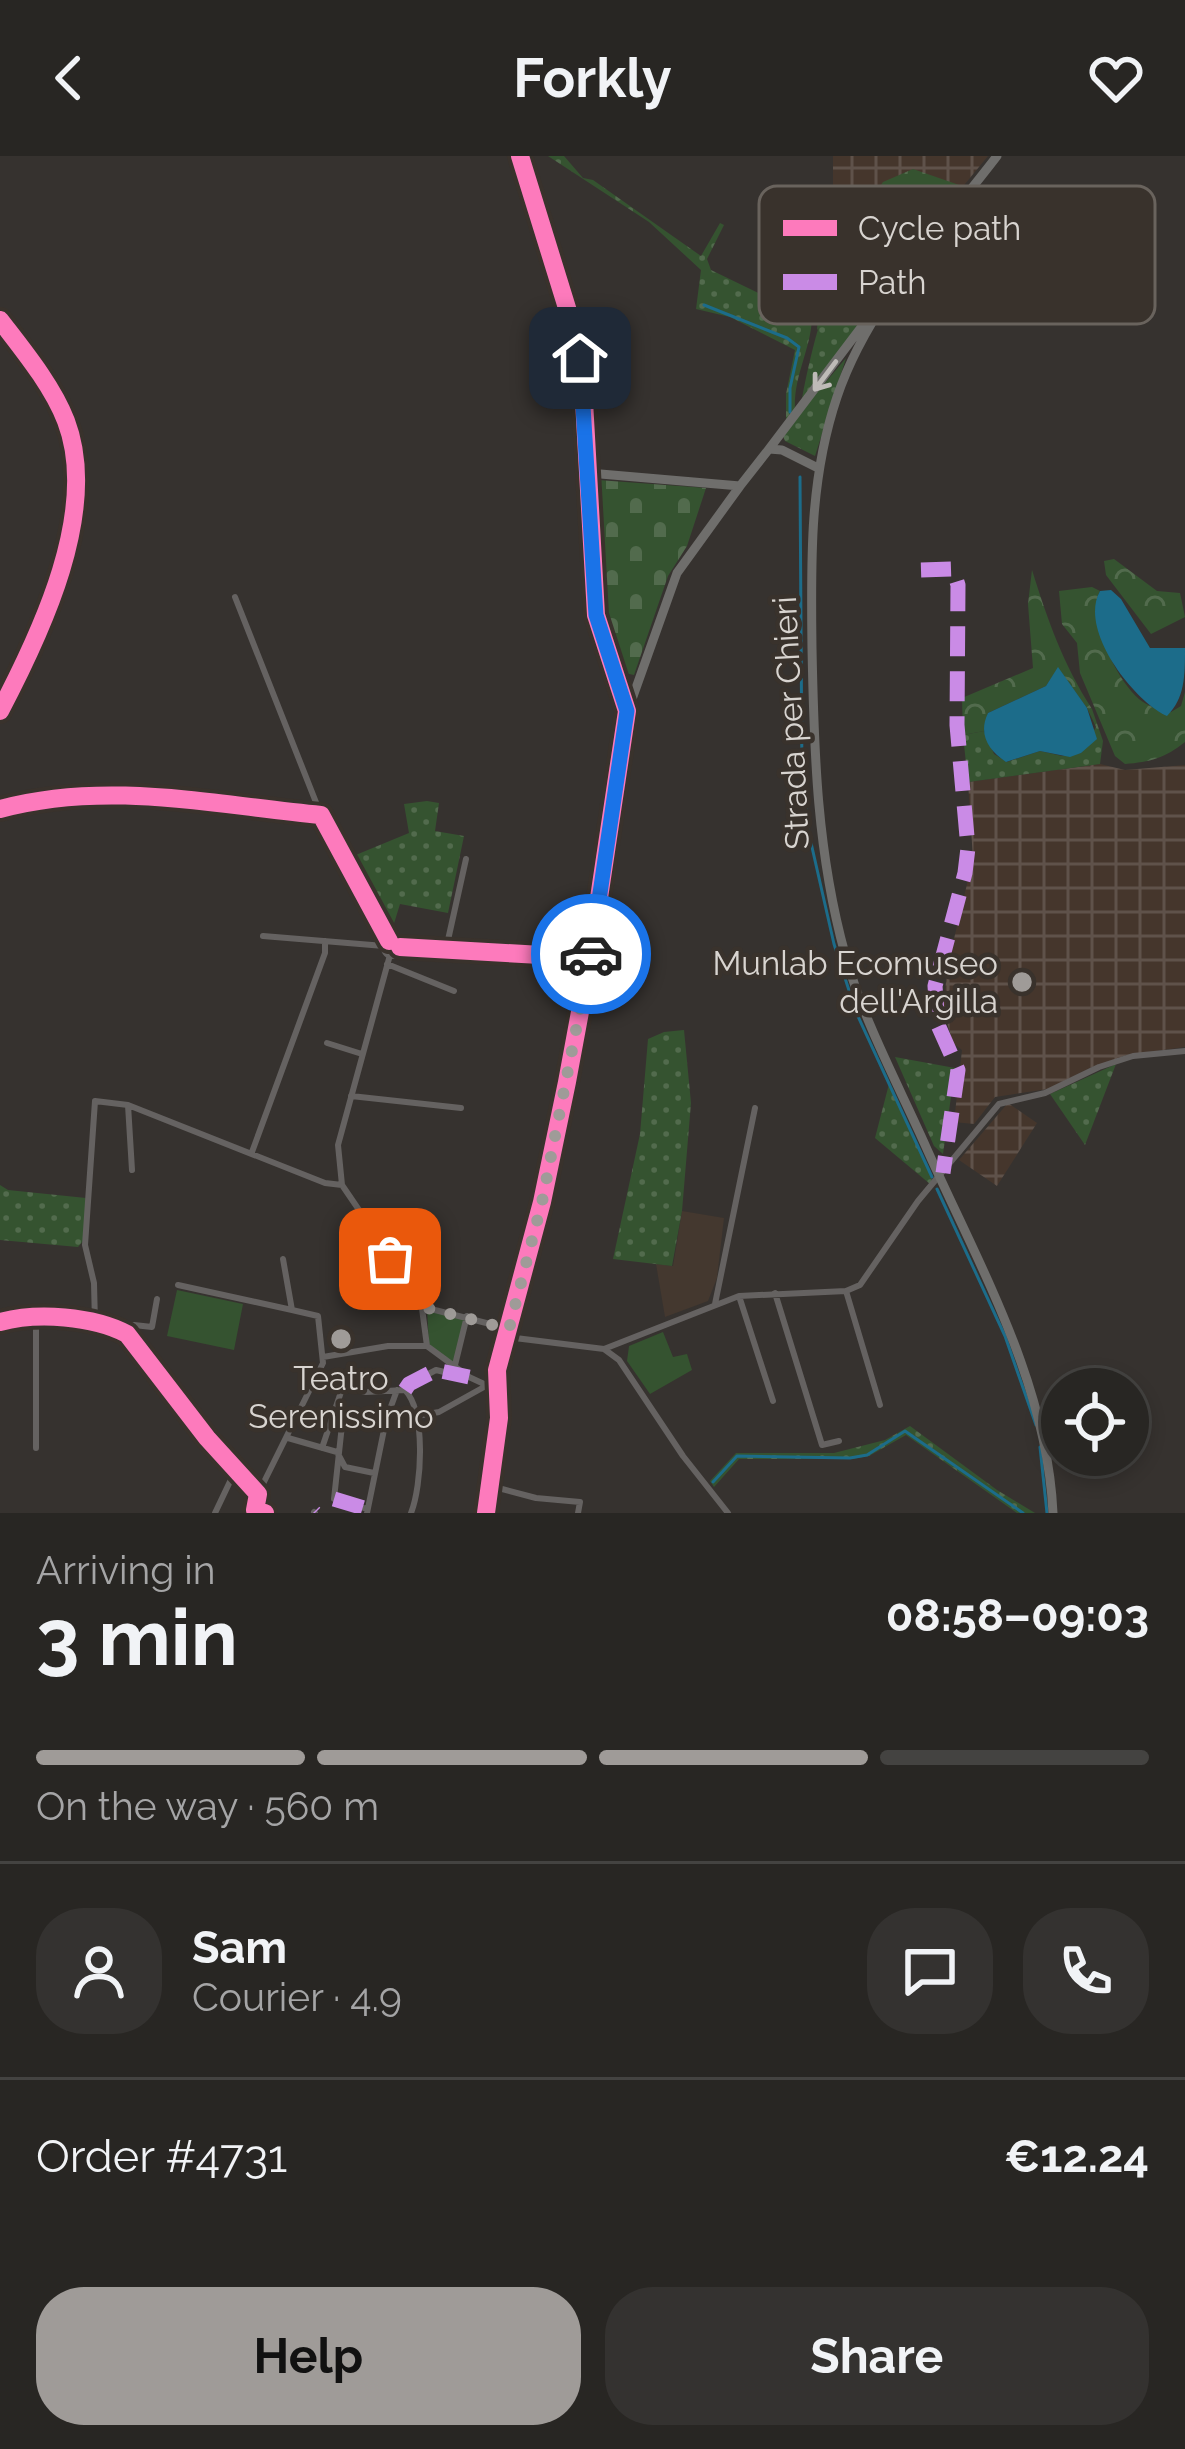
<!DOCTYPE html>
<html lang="en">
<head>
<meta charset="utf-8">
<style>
	:root { --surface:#282623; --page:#343230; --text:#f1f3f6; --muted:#a5a5a6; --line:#444341; --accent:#9f9b98 }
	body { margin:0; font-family:Raleway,sans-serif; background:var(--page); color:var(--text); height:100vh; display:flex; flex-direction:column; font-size:45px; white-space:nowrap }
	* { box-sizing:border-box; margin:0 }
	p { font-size:39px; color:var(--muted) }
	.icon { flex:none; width:66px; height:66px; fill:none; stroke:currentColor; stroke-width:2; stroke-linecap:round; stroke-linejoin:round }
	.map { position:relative; height:1357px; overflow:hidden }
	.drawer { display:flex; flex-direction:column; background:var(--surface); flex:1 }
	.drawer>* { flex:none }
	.buttons { position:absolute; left:1041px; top:1212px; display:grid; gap:24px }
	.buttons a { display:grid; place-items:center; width:108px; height:108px; border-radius:50%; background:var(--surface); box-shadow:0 6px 18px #0003,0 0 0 3px var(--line); font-size:60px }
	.pin { position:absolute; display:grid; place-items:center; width:102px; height:102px; color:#fff; margin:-51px; border-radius:24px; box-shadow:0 6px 18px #0006 }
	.courier { position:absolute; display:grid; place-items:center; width:120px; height:120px; margin:-60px; border:9px solid #1a73e8; border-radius:50%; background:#fff; color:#222; box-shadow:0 3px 15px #0007 }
	.headline em { font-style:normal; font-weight:700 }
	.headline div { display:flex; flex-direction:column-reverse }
	.headline { display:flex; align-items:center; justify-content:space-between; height:204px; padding:0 36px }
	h1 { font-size:78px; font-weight:700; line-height:90px }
	.bar { display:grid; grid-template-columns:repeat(4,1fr); gap:18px 12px; align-content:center; height:144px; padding:0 36px }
	.bar i { height:15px; border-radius:9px; background:var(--line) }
	.bar .on { background:var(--accent) }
	.bar p { grid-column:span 4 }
	.line { display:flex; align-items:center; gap:30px; padding:0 36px; border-top:3px solid var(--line) }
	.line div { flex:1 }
	.round { display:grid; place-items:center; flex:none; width:126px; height:126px; border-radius:48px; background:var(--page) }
	.action { display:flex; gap:24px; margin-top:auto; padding:24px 36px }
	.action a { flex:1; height:138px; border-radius:48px; background:var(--accent); color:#111; font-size:48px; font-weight:700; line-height:138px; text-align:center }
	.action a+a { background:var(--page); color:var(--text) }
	header { display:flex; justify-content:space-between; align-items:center; height:156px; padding:0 36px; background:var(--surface); font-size:54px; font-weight:700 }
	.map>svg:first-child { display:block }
	.built { fill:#44382f }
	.industrial { fill:url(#industrial-grid) }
	.grass { fill:url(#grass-dots) }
	.forest { fill:url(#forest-crowns) }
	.cemetery { fill:url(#cemetery-stones) }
	.park { fill:#355330 }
	.water { fill:#1c6c8a }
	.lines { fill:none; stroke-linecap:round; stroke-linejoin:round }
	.stream { stroke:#1c6c8a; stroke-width:3 }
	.street { stroke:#656261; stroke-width:6 }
	.secondary { stroke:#6f6e6c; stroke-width:9 }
	.quiet { stroke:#ca8be6; stroke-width:15; stroke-dasharray:30 15; stroke-linecap:butt }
	.cycleway-casing { stroke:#39322c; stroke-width:26 }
	.cycleway { stroke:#fd7abc; stroke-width:18 }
	.oneway { stroke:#bebab7 }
	.done { stroke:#9f9b98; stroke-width:12; stroke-dasharray:0 21.6 }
	.route { stroke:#1a73e8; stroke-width:15 }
	.poi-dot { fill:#9f9b98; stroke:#39322c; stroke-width:4.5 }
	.labels { text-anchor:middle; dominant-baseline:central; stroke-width:9; stroke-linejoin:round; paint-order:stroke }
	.street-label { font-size:33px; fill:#d8d4d0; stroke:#39322c }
	.poi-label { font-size:33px; fill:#d8d4d0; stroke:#39322c; text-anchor:end }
	.key { fill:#39322c; stroke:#69635d; stroke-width:3 }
	.key-label { font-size:33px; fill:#d8d4d0 }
</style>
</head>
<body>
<header><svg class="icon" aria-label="back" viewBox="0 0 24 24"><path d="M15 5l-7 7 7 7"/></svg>Forkly<svg class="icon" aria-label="heart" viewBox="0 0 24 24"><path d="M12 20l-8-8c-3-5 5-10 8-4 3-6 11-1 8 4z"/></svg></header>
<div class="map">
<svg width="1185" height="1357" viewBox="0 0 1185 1357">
	<defs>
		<pattern id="industrial-grid" width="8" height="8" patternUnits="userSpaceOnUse" patternTransform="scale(3)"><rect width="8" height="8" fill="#45362c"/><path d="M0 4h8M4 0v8" fill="none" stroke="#5f524a"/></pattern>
		<pattern id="grass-dots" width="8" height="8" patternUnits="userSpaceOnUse" patternTransform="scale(3)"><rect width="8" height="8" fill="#355330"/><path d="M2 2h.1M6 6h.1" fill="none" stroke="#526b4d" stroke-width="1.8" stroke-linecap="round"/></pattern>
		<pattern id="forest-crowns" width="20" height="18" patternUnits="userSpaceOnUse" patternTransform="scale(3)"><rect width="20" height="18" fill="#355330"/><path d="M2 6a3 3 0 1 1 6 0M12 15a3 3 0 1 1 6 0" fill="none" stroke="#526b4d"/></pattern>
		<pattern id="cemetery-stones" width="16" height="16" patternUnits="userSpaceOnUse" patternTransform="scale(3)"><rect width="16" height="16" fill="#355330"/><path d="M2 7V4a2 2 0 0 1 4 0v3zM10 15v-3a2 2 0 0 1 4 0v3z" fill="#526b4d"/></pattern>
	</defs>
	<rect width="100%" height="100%" fill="#36322f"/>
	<!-- built -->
	<path class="built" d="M682,1055L724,1062L717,1122L708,1145L665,1161L656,1108L673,1110Z"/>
	<!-- industrial -->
	<path class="industrial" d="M833,0H988L928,73L847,44L833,29Z
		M1100,608L1125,614L1185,609V891L1127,899L1090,912L1048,933L995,941L974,968L954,966L962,894L953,887L943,853L948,808L973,703L968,626Z
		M1008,947L1037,967L997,1030L959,1004Z"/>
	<!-- grass -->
	<path class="grass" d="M548,0H564L583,22L593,24L701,100L720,67L724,69L707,103L711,114L812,163C810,196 793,221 795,255L786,265V238L795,194L730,161L696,153L701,114L649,66Z
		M869,123L886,131L802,246C802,237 816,177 819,171C831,154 854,138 869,123Z
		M846,202L815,300L785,285L782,278Z
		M1087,552L1092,553L1103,585L1100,608L968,626L963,579L984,575L994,598L1007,606L1040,595L1062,600L1081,597L1096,571Z
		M427,645L439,647L435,675L464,680L448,757L400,748L392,774L371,748L346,703L409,677L404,648Z
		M684,874L691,947L682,1055L672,1110L613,1103L640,978L648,883L664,876Z
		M895,901L955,912L943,998L934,990Z
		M1116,908L1085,989L1050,938Z
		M889,928L932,1023L930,1028L875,982Z
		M0,1029L8,1034L86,1042L83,1085L78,1091L0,1084Z
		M910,1270L997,1334L1035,1357H1017L906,1279L869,1300L852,1303H739L714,1331L710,1325L736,1297H834L885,1284Z"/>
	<!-- forest -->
	<path class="forest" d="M913,13L962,30L928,73L847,44L870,45L883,26Z
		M824,102L869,123L817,174L821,109Z
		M1114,403L1157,435L1180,437L1185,461L1151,478L1106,419L1104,405Z
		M1032,414C1048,465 1063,508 1092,553L1087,552L1058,512L1046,530L988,557L984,575L963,579L962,542L1033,512L1028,448Z
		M1092,431L1100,435C1085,462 1120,531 1143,546C1152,552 1161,554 1171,556L1181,550L1185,536V586C1165,602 1150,606 1125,608L1115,600L1080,517L1077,487L1062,468L1059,435Z"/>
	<!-- cemetery -->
	<path class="cemetery" d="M598,324L706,332L687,390L668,420L634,519L616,515C597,451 593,390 598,324Z"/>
	<!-- park -->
	<path class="park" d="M177,1134L243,1148L234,1194L167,1180Z
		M427,1153L466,1161L454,1208L429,1188Z
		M663,1176L673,1201L687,1198L692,1214L650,1238L627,1205L629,1190Z"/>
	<!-- water -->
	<path class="water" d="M1111,434L1121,443L1150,492H1185C1185,520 1185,542 1167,560C1134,545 1078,474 1100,435Z
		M1058,511L1087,552L1097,583L1081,597L1070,601L1040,595L1006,606C988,594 978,578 988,557L1046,530Z"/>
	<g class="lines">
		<!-- stream -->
		<path class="stream" d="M704,149L787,182L799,191L790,232V256
			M800,321L802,621L809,678L834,788L856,856L932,1021
			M937,1033L1005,1180L1036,1269
			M1040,1291L1047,1357
			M713,1326L737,1300L850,1302L867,1299L905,1275L1023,1357"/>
		<!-- street -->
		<path class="street" d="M235,441L321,659L389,785
			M186,646L223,644L320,659
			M263,780L384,790
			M384 792a8 8 0 1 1 16 0a8 8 0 1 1-16 0Z
			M400,791L590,802
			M446,793L466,703
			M390,799L338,989L342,1029L421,1145L427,1190L469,1221L497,1234
			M387,808L454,835
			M327,887L362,898
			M351,940L461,952
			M128,949L132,1014
			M252,996L325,797V785
			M178,1129L292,1154
			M846,1135L880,1249
			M775,1137L822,1289L839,1285
			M739,1140L773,1245
			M421,1145L427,1143L431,1075
			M715,1148L755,952
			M423,1151L506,1172
			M36,1161V1292
			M0,1166C37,1156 93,1160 127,1178L207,1282L258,1338L255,1354
			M95,1167L94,1127L85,1089L95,945L128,949L325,1027L342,1029
			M122,1175L134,1169L152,1171L157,1143
			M507,1181L604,1193L619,1204L683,1300L728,1357
			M604,1193L739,1140L846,1135L860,1129L918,1045L999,948L1045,937L1099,911L1133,900L1185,895
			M323,1201L388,1190H427
			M455,1209L467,1160
			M316,1224L366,1236L405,1234C426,1256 422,1329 411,1357
			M405,1234L409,1228L436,1214L465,1221
			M417,1260L439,1256L484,1231
			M342,1269L334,1343L367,1353
			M288,1282L337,1296L345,1311L374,1317
			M322,1292L342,1233
			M491,1330L536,1342L580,1346L578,1357
			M258,1338L323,1207L318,1160L292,1154L283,1103
			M314,1356L315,1357
			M215,1357L235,1315
			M367,1357L386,1264L397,1234"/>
		<!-- secondary -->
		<path class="secondary" d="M520,0L576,181L583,227L596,459L627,555
			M997,0C939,76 868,149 837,241C809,324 811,406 812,492C814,597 817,697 845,798C863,864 898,928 926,991C978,1108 1047,1226 1053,1357
			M769,293L869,161
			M589,317L740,330L769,293L782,294L818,312
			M251,1357L255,1354L265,1357
			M486,1357L499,1262L497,1214L542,1046L567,926L590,802L621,574L677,417L740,330"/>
		<!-- quiet -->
		<path class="quiet" d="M921,414L953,413L958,429L957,569L968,692L965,717L935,830L938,869L958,914L943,1017
			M405,1234L409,1228L436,1214L469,1221
			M334,1343L367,1353
			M314,1356L315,1357"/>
		<!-- cycleway casing -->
		<g class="cycleway-casing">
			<path id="cycleway" d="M0,164C23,194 52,229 66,265C100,354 41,477 0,555
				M0,653C108,624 213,649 321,659L389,785
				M400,791L576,801L581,769
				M0,1166C37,1156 93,1160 127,1178L207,1282L258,1338L255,1354L265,1357
				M486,1357L499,1262L497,1214L542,1046L567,926L590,802L627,555L596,459L583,227L576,181L520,0"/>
		</g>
		<!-- cycleway -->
		<use href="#cycleway" class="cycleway"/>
	</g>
	<!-- one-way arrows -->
	<defs><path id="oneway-shaft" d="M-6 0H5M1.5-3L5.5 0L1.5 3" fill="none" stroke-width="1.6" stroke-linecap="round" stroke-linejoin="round" transform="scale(3)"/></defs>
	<use class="oneway" href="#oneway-shaft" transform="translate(825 220) rotate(127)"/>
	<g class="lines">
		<!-- done -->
		<path class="done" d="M390,1103L423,1151L509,1173L542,1046L591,798"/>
		<!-- route -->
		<path class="route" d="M580,202L596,459L627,555L591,798"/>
	</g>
	<!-- markers -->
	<g class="poi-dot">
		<circle cx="1022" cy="826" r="12"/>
		<circle cx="341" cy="1183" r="12"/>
	</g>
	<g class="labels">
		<!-- street labels -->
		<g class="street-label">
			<text transform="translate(791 567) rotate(-93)">Strada per Chieri</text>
		</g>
		<!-- poi labels -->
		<g class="poi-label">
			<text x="998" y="807">Munlab Ecomuseo<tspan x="998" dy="38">dell'Argilla</tspan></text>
			<text x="341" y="1222" text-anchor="middle">Teatro<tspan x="341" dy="38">Serenissimo</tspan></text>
		</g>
	</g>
	<!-- legend -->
	<rect x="759" y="30" width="396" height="138" rx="18" class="key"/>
	<rect x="783" y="64" width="54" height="16" fill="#fd7abc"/>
	<rect x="783" y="118" width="54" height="16" fill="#ca8be6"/>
	<g class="key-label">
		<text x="858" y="84">Cycle path</text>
		<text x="858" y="138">Path</text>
	</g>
</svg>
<div class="buttons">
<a><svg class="icon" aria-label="locate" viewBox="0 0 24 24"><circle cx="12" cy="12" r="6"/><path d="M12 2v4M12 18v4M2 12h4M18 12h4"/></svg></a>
</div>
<div class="pin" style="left:390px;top:1103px;background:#ea580c"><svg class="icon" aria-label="bag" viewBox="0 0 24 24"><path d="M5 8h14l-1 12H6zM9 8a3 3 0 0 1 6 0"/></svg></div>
<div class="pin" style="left:580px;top:202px;background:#1f2937"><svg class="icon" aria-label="home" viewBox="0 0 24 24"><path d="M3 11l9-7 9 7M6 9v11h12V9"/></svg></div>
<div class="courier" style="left:591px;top:798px"><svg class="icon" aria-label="car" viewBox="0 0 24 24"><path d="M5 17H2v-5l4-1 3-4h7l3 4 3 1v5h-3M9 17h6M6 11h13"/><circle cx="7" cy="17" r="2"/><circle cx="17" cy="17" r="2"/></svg></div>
</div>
<section class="drawer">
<div class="headline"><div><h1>3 min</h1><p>Arriving in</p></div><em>08:58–09:03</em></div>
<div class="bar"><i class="on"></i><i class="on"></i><i class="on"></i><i></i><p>On the way · 560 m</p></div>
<div class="line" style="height:216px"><a class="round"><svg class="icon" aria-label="person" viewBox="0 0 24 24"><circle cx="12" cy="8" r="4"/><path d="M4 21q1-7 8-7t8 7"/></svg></a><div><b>Sam</b><p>Courier · 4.9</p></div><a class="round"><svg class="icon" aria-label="chat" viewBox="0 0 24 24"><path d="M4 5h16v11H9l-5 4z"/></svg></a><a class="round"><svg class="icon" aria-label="phone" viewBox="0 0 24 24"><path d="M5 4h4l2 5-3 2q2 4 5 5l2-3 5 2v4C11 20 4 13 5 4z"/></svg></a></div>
<div class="line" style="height:156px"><div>Order #4731</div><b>€12.24</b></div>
<div class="action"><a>Help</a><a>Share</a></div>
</section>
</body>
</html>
